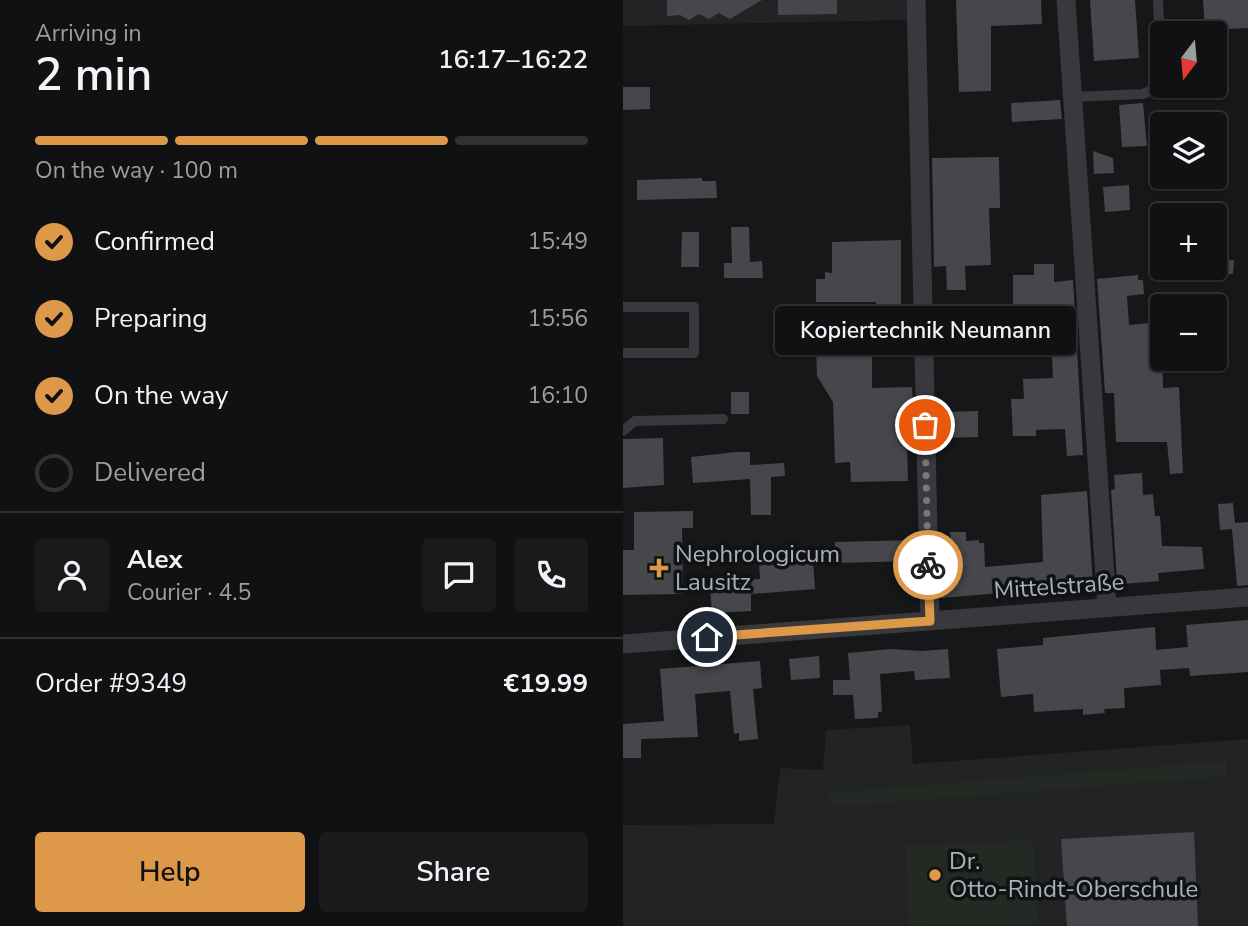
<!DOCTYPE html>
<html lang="en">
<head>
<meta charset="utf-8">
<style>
	:root { --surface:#101112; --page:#191a1b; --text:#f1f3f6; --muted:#9c9d9f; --line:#303132; --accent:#dd9849 }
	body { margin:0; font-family:"Nunito Sans",sans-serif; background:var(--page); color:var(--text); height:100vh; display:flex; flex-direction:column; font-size:26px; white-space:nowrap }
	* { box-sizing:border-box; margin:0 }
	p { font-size:23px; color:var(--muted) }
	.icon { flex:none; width:38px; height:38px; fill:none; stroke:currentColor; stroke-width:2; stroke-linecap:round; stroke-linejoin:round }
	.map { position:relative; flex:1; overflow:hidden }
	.details { display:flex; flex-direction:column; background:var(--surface); width:623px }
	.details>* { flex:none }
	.needle { width:46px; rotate:196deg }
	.fabs { position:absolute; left:527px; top:21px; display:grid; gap:14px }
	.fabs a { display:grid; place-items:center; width:77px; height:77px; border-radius:7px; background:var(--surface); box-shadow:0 2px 5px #0004,0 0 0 2px var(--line); font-size:35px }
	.pin { position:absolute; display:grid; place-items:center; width:60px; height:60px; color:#fff; margin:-30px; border:4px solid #fff; border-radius:50%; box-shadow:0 2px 7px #0007 }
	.courier { position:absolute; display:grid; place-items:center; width:70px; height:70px; margin:-35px; border:5px solid #dd9849; border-radius:50%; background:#fff; color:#222; box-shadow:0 2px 9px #0007 }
	.bubble { position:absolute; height:49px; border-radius:7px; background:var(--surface); box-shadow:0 2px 5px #0004,0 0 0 2px var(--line); font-size:23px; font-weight:600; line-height:49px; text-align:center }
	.head em { font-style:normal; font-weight:600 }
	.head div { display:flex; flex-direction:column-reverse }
	.head { display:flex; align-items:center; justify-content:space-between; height:119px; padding:0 35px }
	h1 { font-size:46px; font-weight:600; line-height:52px }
	.bar { display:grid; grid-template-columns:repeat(4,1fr); gap:10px 7px; align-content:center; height:84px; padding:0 35px }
	.bar i { height:9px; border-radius:5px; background:var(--line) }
	.bar .selected { background:var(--accent) }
	.bar p { grid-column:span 4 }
	.line { display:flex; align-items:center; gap:18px; padding:0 35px; border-top:2px solid var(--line) }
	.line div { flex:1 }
	.round { display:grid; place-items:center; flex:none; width:74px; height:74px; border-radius:7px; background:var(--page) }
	ol { padding:0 35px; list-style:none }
	li { display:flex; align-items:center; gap:21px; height:77px }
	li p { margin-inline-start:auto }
	li .icon { padding:7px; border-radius:50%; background:var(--accent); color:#111; stroke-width:4 }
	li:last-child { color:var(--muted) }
	li i { width:38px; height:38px; border:4px solid var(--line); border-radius:50% }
	.action { display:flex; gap:14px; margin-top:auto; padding:14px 35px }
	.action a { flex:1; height:80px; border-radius:7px; background:var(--accent); color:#111; font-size:28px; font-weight:600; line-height:80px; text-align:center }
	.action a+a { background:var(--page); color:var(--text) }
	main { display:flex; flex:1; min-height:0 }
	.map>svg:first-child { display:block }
	.built { fill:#232325 }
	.green { fill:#232a23 }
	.building { fill:#46474a }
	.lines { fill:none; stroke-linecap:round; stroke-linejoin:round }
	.lane { stroke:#38393d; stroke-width:10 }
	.street { stroke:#38393d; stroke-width:19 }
	.done { stroke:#767a7f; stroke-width:7; stroke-dasharray:0 12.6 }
	.route { stroke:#dd9849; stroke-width:9 }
	.poi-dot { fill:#dd9849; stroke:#111213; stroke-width:2.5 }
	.labels { text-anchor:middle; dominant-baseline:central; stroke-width:7; stroke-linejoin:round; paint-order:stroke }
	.poi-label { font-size:24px; fill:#aab0b6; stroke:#111213; text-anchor:start }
	.street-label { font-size:24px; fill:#aab0b6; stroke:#111213 }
</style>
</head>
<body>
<main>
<section class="details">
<div class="head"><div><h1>2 min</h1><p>Arriving in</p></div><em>16:17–16:22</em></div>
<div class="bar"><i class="selected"></i><i class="selected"></i><i class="selected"></i><i></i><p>On the way · 100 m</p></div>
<ol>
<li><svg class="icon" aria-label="check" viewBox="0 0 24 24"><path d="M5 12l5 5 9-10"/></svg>Confirmed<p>15:49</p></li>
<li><svg class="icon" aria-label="check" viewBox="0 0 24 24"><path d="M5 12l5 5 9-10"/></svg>Preparing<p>15:56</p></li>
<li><svg class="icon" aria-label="check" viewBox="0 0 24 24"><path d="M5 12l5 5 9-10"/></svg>On the way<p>16:10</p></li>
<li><i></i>Delivered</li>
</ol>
<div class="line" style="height:126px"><a class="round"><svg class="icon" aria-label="person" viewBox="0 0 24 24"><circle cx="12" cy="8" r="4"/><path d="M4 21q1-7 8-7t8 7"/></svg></a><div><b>Alex</b><p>Courier · 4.5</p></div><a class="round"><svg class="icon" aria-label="chat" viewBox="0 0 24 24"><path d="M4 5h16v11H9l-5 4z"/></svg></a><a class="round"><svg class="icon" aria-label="phone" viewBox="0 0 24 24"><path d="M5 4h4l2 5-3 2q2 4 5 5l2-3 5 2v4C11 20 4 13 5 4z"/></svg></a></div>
<div class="line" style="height:91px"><div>Order #9349</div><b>€19.99</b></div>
<div class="action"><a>Help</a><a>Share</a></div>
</section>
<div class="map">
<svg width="625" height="926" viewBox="0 0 625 926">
	<rect width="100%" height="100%" fill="#161718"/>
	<!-- built -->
	<path class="built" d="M0,0H283L284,20L0,26Z
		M287,725L290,764L625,739V926H0V825L151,824L157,768L200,770L203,730Z"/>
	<!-- green -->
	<path class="green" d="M603,761L604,776L208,807L207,793Z
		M410,840L415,923L286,926L282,846Z"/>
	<!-- building -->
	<path class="building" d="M44,0H139L107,19L96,13L86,19L76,14L66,20L57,15L44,16Z
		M155,0H214V14L155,15Z
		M333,0H418L419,24L368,26V91L336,92Z
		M467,0H512L516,58L471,61Z
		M580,0H625V28L582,30Z
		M0,87H27V109L0,110Z
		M437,100L439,119L389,122L388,103Z
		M520,103L524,146L499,147L496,105Z
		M470,151L490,158L491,173L471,174Z
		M376,157L377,208H366L368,265L342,266L343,290H324L323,266L311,267L309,158Z
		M79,178V181H93L94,198L14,200V180Z
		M506,185L507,210L482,212L480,187Z
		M108,227H126L127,262L139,261L140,278H101V263H109Z
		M59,232H76V267H58Z
		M278,240V346L253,347V302H193V279H202V272L209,273V242Z
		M611,260L610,274L592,275V261Z
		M411,264H431V282L450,280L460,455L444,456L442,429L413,430V436H390L388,399H401L400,379L430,378L428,338L386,339L385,321H390V275H411Z
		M515,275V280H520L521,294L504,296L506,325L529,323L530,332H539L540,388L556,387L560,473L547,474L544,442H493L491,393H482L474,279Z
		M249,347V388L289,387L290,403H283L285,481L228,482L227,462L212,463L210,402L194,376L193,348Z
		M108,392H126V414H108Z
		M355,411V437L315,438V412Z
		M40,438L41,485L0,488V439Z
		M113,452H127V465L161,463L162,476L148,477V515H128L127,479L70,483L68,457Z
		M519,473L520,495L530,494L532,516H537L539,546L579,547L581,569L535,573L536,581L500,584L494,580L488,490L492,489L491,475Z
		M464,491L470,586L468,588L434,591V588L319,598L317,541H328L327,532H343V541L356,540V543H361L362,567L420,562L418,495Z
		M610,503L612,523L625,522V585L614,586L609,529L597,530L595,504Z
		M70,511V528H59L60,594L0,595V550H11V512Z
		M293,540V561L212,563V542Z
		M190,560L192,589L128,594V611L89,613L87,585H96V581L137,579L136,564Z
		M625,620V672L567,676L566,668L537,670L538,685L501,688L502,708L481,709L482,713L460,715V709L411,712L410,694L378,697L374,649L420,645V638L532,627L533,650L565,647L563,625Z
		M269,649L298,651L325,649L327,678L292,680L291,671L257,674L259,712H255V718L232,719L230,695H210V680H227L225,653Z
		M196,656L197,678L168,680L166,659Z
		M137,661L139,688L130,689L135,739L116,741V733L111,734L107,691L72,694L75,737L18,739V758H0V724L41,721L37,669Z
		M571,832L575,926H444L438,839Z"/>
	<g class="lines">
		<!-- lane -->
		<path class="lane" d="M450,97L520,94C531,90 535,86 538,74L535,0
			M0,307H71V353H0
			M0,431L12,421L100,419"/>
		<!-- street -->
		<path class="street" d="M293,0L307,621
			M443,0L484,607
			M0,644L625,597"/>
	</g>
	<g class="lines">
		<!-- done -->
		<path class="done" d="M302,425L305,565"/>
		<!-- route -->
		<path class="route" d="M84,637L307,621L305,565"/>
	</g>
	<!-- markers -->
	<g class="poi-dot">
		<path d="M32.5 557.5h7v7h7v7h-7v7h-7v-7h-7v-7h7z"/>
		<circle cx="312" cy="875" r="7"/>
	</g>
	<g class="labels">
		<!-- poi labels -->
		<g class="poi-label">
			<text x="52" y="554">Nephrologicum<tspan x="52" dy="28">Lausitz</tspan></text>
			<text x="326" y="861">Dr.<tspan x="326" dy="28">Otto-Rindt-Oberschule</tspan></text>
		</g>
		<!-- street labels -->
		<g class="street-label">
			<text transform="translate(436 586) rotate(-4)">Mittelstraße</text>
		</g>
	</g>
</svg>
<div class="fabs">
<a><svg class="needle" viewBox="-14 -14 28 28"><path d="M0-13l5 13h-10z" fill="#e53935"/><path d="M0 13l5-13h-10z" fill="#9c9d9f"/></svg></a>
<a><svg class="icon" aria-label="layers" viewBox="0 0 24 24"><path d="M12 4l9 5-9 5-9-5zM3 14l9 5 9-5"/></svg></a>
<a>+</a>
<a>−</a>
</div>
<div class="pin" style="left:302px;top:425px;background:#ea580c"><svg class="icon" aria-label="bag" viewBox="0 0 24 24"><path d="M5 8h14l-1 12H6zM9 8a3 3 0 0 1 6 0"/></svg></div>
<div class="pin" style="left:84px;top:637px;background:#1f2937"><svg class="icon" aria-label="home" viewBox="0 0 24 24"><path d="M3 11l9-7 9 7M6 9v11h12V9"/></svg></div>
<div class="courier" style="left:305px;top:565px"><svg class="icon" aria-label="bike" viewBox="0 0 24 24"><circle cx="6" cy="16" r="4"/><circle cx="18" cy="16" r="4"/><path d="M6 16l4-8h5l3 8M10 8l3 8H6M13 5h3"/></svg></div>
<div class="bubble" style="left:152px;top:306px;width:301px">Kopiertechnik Neumann</div>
</div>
</main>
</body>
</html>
